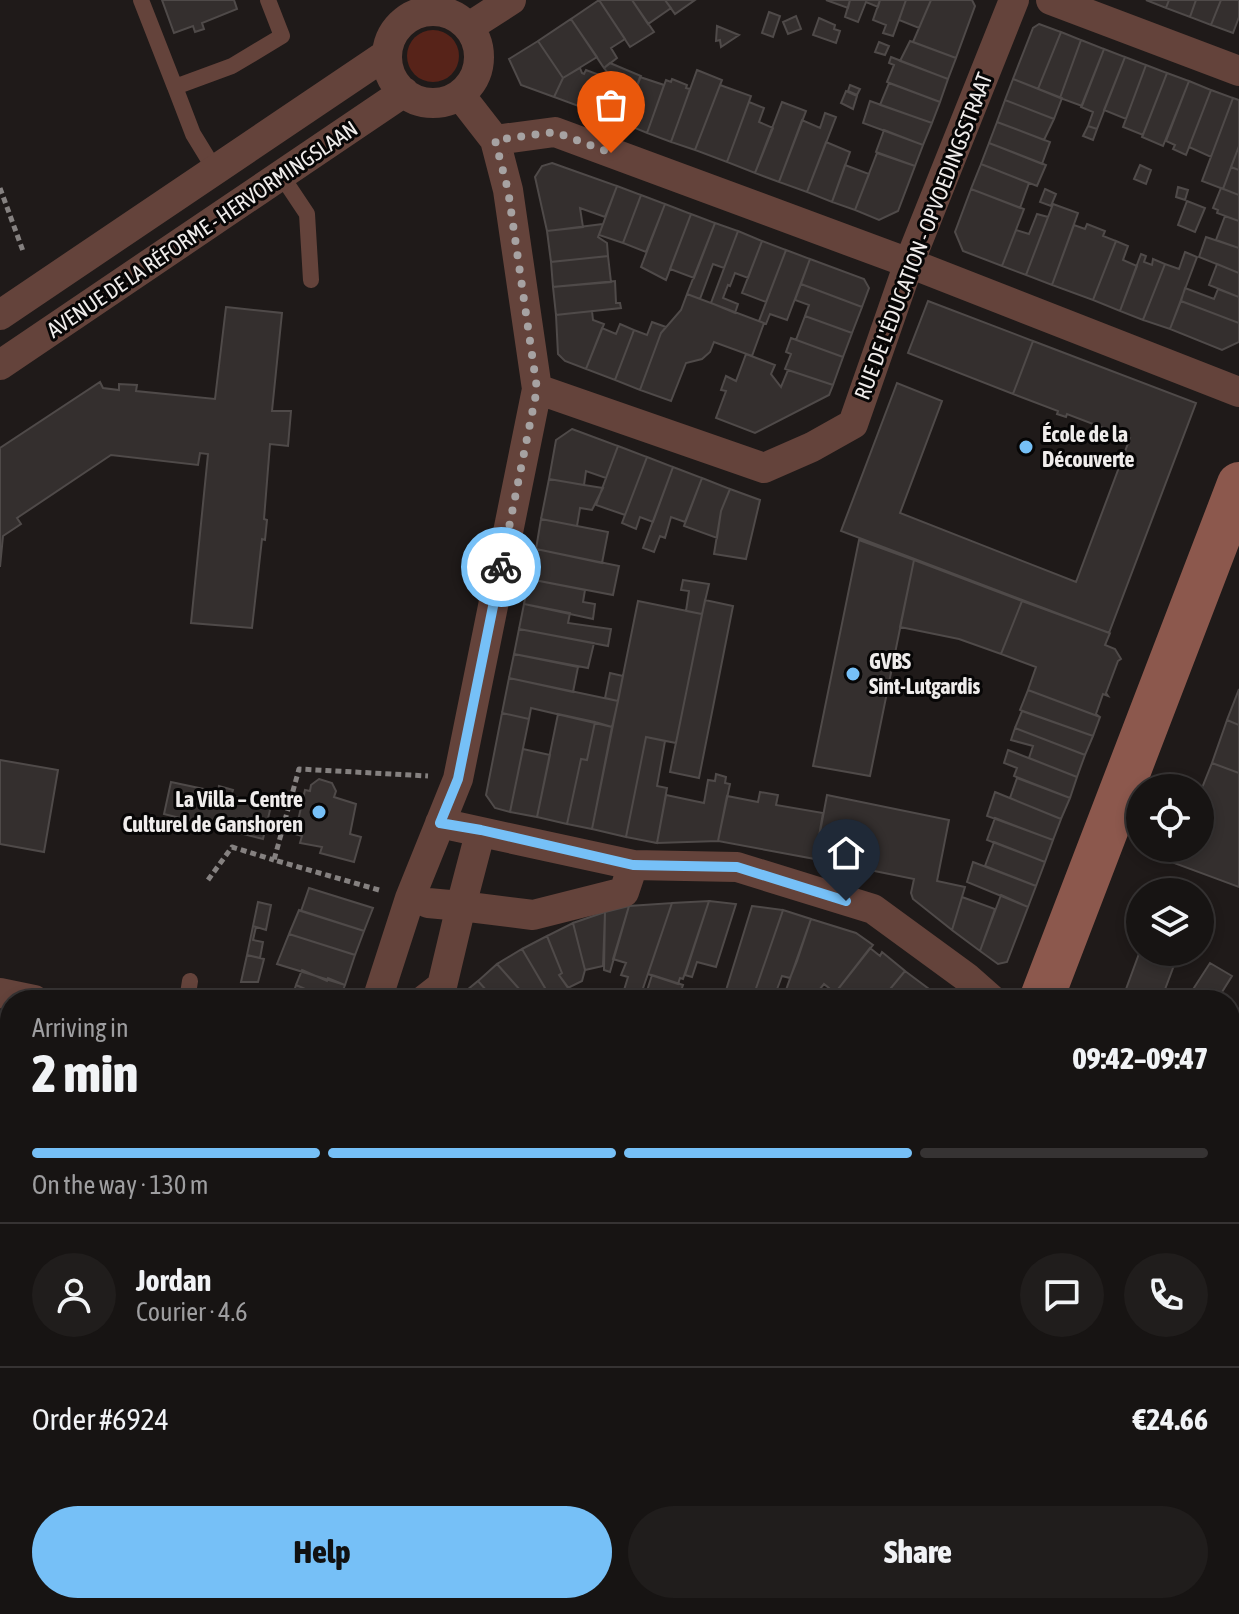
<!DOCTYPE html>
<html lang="en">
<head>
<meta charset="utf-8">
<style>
	:root { --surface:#171413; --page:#201d1c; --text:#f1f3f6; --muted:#9e9ea0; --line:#363333; --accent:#76c0f7 }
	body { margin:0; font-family:"Asap Condensed",sans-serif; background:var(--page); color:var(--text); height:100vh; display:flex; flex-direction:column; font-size:30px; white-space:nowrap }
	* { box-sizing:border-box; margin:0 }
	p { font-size:26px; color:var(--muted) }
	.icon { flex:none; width:44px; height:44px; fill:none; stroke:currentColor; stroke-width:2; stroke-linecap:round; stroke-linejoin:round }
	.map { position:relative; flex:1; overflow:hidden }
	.drawer { position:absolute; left:0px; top:990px; width:1240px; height:624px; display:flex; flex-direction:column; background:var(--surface); border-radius:32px 32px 0 0; box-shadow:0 4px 12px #0003,0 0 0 2px var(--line) }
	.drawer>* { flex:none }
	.fabs { position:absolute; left:1126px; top:774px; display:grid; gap:16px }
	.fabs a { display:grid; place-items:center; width:88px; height:88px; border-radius:50%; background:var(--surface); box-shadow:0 4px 12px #0003,0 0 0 2px var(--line); font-size:40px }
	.pin { position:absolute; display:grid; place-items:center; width:68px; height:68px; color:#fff; margin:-82px -34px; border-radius:50% 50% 50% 0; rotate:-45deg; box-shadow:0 0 8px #0007 }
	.pin .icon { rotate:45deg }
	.courier { position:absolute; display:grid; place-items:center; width:80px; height:80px; margin:-40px; border:6px solid #76c0f7; border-radius:50%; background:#fff; color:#222; box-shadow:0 2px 10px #0007 }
	.overview em { font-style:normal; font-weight:800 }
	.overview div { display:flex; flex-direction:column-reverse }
	.overview { display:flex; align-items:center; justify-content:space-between; height:136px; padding:0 32px }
	h1 { font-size:52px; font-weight:800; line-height:60px }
	.bar { display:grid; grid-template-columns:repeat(4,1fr); gap:12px 8px; align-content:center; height:96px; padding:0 32px }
	.bar i { height:10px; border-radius:6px; background:var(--line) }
	.bar .on { background:var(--accent) }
	.bar p { grid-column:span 4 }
	.line { display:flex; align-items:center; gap:20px; padding:0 32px; border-top:2px solid var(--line) }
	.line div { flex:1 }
	.round { display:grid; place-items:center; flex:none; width:84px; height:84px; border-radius:42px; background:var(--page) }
	.primary-button { display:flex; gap:16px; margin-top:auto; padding:16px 32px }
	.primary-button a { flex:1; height:92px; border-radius:48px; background:var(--accent); color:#111; font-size:32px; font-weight:800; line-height:92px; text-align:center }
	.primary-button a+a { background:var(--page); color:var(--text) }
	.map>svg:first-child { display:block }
	.green { fill:#572319 }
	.building { fill:#342f2e; stroke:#4f4a49; stroke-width:2 }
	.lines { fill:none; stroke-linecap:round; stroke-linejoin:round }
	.path { stroke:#858180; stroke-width:5; stroke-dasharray:6 4; stroke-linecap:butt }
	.lane { stroke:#64433b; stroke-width:16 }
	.street { stroke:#64433b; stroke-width:30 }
	.secondary { stroke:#8c584d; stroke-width:44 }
	.done { stroke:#a6a2a2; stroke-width:8; stroke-dasharray:0 14.4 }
	.route { stroke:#76c0f7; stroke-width:10 }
	.poi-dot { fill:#76c0f7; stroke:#070606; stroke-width:3 }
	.labels { text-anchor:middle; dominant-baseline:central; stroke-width:6; stroke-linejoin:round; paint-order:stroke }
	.street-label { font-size:22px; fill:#efeceb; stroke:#070606 }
	.poi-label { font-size:22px; font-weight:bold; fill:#efeceb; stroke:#070606; text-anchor:start }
</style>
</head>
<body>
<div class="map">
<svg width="1239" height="1614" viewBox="0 0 1239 1614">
	<rect width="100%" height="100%" fill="#1f1a19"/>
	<!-- green -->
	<path class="green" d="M407 56a26 26 0 1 1 52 0a26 26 0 1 1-52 0Z"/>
	<!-- building -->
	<path class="building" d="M162,0H234L237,9L202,23L204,29L195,32L193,26L174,33Z
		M599,0H632L654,32L630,47Z
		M599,0L625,39L611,48L617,58L604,68L571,19Z
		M632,0H665L671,8L648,24Z
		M665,0H695L675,14Z
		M826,0H850L848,8Z
		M850,0H880L878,7L866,2L858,22L845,17Z
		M880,0H906L893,36L883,33L886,25L873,20Z
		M906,0H931L919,28L899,20Z
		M931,0H972L975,6L956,58L913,42Z
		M1146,0H1169L1166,8Z
		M1169,0H1196L1190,17L1166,8Z
		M1196,0H1221L1211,25L1190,17Z
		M1221,0H1239V17L1233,33L1211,25Z
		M769,12L780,16L773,37L762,33Z
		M796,16L801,29L788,34L783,22Z
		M819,18L835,25L834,29L840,31L836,43L813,35Z
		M571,19L597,57L563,78L538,41Z
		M1039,24L1061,32L1038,89L1013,79L1033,28Z
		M717,26L739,35L721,47L720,40L716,41Z
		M1061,32L1081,40L1060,98L1038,89Z
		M1081,40L1104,49L1082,106L1060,98Z
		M538,41L563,78L554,97L521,85L509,59Z
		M910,41L956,58L948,79L900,61Z
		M879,42L889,46L885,55L875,52Z
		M1104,49L1125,57L1097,129L1088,126L1093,112L1081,107Z
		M891,57L948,79L940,102L887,82L894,65L889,63Z
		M1125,57L1146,65L1126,119L1104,110Z
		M610,63L641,76L623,123L592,111L607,72L604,68Z
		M1146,65L1167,73L1143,135L1123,127Z
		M580,68L582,73L584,74L586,70L605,77L592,111L554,97L563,78Z
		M697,70L722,80L695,150L671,142Z
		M1167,73L1189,81L1163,146L1142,137Z
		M640,77L664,85L647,133L623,123Z
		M672,79L687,85L686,88L690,89L671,142L647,133L666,80L671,82Z
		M1013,79L1062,98L1054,119L1005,100Z
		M1189,81L1211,90L1186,155L1173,149L1175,145L1166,141Z
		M889,83L940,102L932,123L880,105Z
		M720,85L751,96L727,162L695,150Z
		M850,85L860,89L857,95L848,91Z
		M1211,90L1233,98L1211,157L1189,147Z
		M846,91L857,96L853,109L841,103Z
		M1233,98L1239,100V146L1223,189L1202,181Z
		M1005,100L1054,119L1044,140L997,122Z
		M870,101L932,123L923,145L863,123Z
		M749,102L764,108L759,122L773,128L755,173L727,162Z
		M782,102L806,111L779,182L755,173Z
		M825,113L836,117L807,192L779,182L802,120L820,128Z
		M997,122L1050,142L1042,164L989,143Z
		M1088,126L1097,129L1093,140L1083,136Z
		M884,130L923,145L915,166L876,152Z
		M826,142L850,152L832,202L807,192Z
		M989,143L1046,165L1037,186L981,164Z
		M1239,146V170L1231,167Z
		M877,153L915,166L898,211L879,220L855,210Z
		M552,163L617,186L605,217L580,208L583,227L547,231L535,177L542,166Z
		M981,164L1029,183L1020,208L971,189Z
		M845,165L869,174L855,210L832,202Z
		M1140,165L1151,170L1146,184L1134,179Z
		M1231,167L1239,170V195L1223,189Z
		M617,186L641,195L623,243L599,235Z
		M1178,187L1188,190L1185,200L1176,197Z
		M1221,188L1239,195V221L1217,213L1218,210L1213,208Z
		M971,189L1024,209L1002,266L963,251L955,232Z
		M1045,189L1056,194L1051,206L1040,202Z
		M641,195L665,204L646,252L623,243Z
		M1187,201L1205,208L1195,232L1178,225Z
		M665,204L691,214L666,280L641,267Z
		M1053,204L1078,213L1052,285L1026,275Z
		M691,214L715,223L694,278L670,269Z
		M1037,214L1048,217L1026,275L1002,266L1016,230L1029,234Z
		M1225,216L1239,221V248L1216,240Z
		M715,223L738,231L724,268L713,264L700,299L687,294Z
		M603,224L598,237L607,243L608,256L551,262L547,231Z
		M1087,224L1105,231L1103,236L1116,241L1093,300L1052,285L1074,225L1085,229Z
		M738,231L762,241L748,278L735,273L730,286L728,285L723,298L738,304L735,313L711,303Z
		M1206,237L1239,248V273L1199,257Z
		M762,241L786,250L766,302L742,293Z
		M1116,241L1128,246L1123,260L1137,266L1120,311L1093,300Z
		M786,250L810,259L787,320L770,314L766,324L759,321Z
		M1185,252L1197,257L1170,329L1143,320L1165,264L1179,269Z
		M1141,254L1146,256L1144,262L1152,265L1153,259L1165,264L1143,320L1120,311Z
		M608,256L611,282L553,287L551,262Z
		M810,259L864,279L869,288L862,307L801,284Z
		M1217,264L1239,273V297L1209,285Z
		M615,281L616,303H620L621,308L556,315L553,287Z
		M801,284L862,307L852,333L805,316L809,305L795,300Z
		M1185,288L1214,299L1218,289L1239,297V323L1181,301Z
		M687,294L764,323L752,356L714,342L710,352L702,359L686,363L671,401L640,390L661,333L681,310Z
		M928,301L1033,341L1013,394L908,353Z
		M1181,301L1239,323V342L1222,350L1170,329Z
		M226,307L282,313L272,411H291L288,446L270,444L264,519L267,520L265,540L262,539L252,628L191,623L208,454L200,453L198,465L111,455L17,518L21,524L3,536L0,567V448L100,382L103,388L119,390V384L137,385L136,391L215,399Z
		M592,311L593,320L604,324L586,369L565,361L558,354L556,315Z
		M805,316L852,333L843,357L796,340Z
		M652,322L666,327L661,333L640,390L615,380L634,330L647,335Z
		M620,324L634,330L615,380L586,369L602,328L616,334Z
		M791,338L843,357L833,385L785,369L791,354L786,352Z
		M1033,341L1196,403L1109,633L841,531L897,383L942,401L900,513L1076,582L1130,438L1067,414L1066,417L1057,414L1058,411L1013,394Z
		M746,354L775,365L771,374L781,387L788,370L833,385L829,395L755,433L716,418L726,391L721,390L726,376L736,381Z
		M572,429L618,446L606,478L586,471L584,485L549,479L556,440Z
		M618,446L647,457L625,515L596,505Z
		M647,457L673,467L653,522L640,517L636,529L622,523Z
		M673,467L702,478L685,522L671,517L665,538L660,536L654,552L643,548Z
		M702,478L730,489L721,511L717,538L684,526Z
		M549,479L584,485L603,488L592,510L580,508L577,526L541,519Z
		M730,489L760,500L746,559L714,554L721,511Z
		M541,519L608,532L602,563L536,549Z
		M859,540L914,560L870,776L813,766Z
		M536,549L619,566L613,595L529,579Z
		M914,560L1022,601L1001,654L959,639L900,627Z
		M529,579L585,590L583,602L595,604L593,619L524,604Z
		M683,580L709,584L702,614L686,611L689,591L681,590Z
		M705,600L733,606L699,778L670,772Z
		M638,601L702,614L676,743L646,737L626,837L592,829Z
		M1022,601L1110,633L1105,645L1115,649L1121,659L1118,661L1106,693L1108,696L1103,694L1096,714L1100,717L1028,690L1036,667L1001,654Z
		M524,604L570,613L568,623L611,629L608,646L519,629Z
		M519,629L594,643L588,668L514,654Z
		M514,654L578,667L573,692L509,678Z
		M610,673L623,676L618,701L605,698Z
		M509,678L618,701L612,727L531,708L529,719L502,713Z
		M1239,689V725L1227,720Z
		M1028,690L1100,717L1093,736L1020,710Z
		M1022,711L1093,736L1085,755L1015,728Z
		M502,713L529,719L510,812L495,808L486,795Z
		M558,714L595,722L587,760L581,759L567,824L537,817Z
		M1227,720L1239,725V773L1212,763Z
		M595,722L612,727L592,829L567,824L581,759L587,760Z
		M1015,728L1085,755L1077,777L1029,758L1033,746L1011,740Z
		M646,737L665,741L657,786L667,788L657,843L626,837Z
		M523,749L550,755L537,817L510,812Z
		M1008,750L1077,777L1070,798L1014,776L1017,768L1004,763Z
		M0,760L58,770L44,852L0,844Z
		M1212,763L1239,773V887L1174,863L1179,848H1200V793Z
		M716,774L726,777L725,783L730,784L718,841L657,843L666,795L704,803L708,780L715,781Z
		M1017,778L1070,798L1061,819L1010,798Z
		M319,779L332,783L336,791L334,797L356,804L350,834L361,837L354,862L320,853L322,847L300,843L302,836L295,834L305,790L310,791L311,785Z
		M171,782L218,792L219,786L233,790L231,796L271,806L263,839L164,814Z
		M760,792L778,795L776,805L823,813L815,859L718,841L727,796L758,802Z
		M995,792L1061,819L1053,840L987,816Z
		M827,795L949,820L937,881L965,887L952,930L913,899L911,893L914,879L815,859Z
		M288,818L298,821L296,831L285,828Z
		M995,818L1053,840L1045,862L987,840Z
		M994,842L1045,862L1036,886L985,866Z
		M973,862L1036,886L1028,907L967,882Z
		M309,888L373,908L364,931L301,911Z
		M1001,895L1028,907L1007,962L998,964L980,951Z
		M962,897L995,909L980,951L952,930Z
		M709,901L683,979L680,978L678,984L648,974L672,903Z
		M709,901L736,904L716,967L697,962L692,977L685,975Z
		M258,902L271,905L266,930L253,926Z
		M672,903L639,1000H621L628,977L621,975L626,963L613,959L629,906Z
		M629,906L610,972L604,970L605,912Z
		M752,906L783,910L752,1000H723Z
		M299,910L364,931L355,955L289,934Z
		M783,910L811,919L797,961L790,978L782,976L773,1000H752Z
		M605,912L603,966L585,970L573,923Z
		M811,919L856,933L873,945L835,993L824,984L811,1000L786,990Z
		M573,923L585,970L582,981L568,988L559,975L562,973L547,936Z
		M253,926L256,927L253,940L263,942L260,958L247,955Z
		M289,934L355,955L345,985L277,964Z
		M547,936L562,973L559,975L570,990L567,1000H552L522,949Z
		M870,948L880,956L882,952L905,971L881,1000H842L835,993Z
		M522,949L551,998L548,1000H529L497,964Z
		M1140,951L1179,952L1161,1000H1122Z
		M247,955L264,959L258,982H241Z
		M1210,963L1232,976L1217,1000H1198L1190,994Z
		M497,964L529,1000H495L478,981Z
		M302,970L327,981L328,978L345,985L339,1000L308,999L310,991L296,985Z
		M905,971L933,992L927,1000H881Z
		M652,975L683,985L678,1000H644Z
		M478,981L495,1000H455Z
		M296,985L310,991L308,999L310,1000H243V989L294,991Z
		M1235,1022L1239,1025V1048L1230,1062V1030Z
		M0,1045L10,1047V1087L0,1119Z
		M1230,1076L1238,1081L1239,1079V1107L1230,1123Z
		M10,1087V1132L0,1129V1119Z
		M1239,1107V1134L1230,1129V1123Z
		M10,1173V1208L9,1210L0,1205Z
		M1230,1210L1239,1215L1230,1234Z
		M1239,1218V1290L1230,1285V1234Z
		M1239,1455V1511L1230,1508V1474Z"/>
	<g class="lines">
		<!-- path -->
		<path class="path" d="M0,188L23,251
			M208,880L232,847L274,860
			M379,890L274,860L299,769L428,776
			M756,1614L759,1604"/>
		<!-- lane -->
		<path class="lane" d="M141,0L175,87
			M215,170L193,134L175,87L232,66L282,36L268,0
			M281,175L307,214L311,280
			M187,1000L190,981
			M620,1614L624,1604
			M703,1614L707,1604
			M864,1614L868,1604"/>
		<!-- street -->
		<path class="street" d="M1051,0L1239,71
			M387 57a46 46 0 1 1 92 0a46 46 0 1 1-92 0Z
			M469,27L511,0
			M495,140L555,132L909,263L1239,392
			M0,315L387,54
			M0,365L404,92
			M537,389L764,468L812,447L853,424L909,263L1014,0
			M440,823L633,865L737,867L873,909L966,977L992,1000
			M428,903L461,906L477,845
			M0,993L34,1000
			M377,1000L410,898L458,779L537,389L508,190L495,140L460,95
			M424,1000L442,986L461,906L533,915L624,892L633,865
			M1230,1166L1239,1171
			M0,1531L10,1535
			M1230,1578L1239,1581
			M0,1583L10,1588
			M49,1604L73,1614
			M194,1604L219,1614
			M151,1614L154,1604
			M1203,1614L1206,1604"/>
		<!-- secondary -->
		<path class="secondary" d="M1041,1000L1239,484
			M810,1614L814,1604"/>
	</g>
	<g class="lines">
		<!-- done -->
		<path class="done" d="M501,567L537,389L508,190L495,140L555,132L611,153"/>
		<!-- route -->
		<path class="route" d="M501,567L458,779L440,823L481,830L633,865L737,867L846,901"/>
	</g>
	<!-- markers -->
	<g class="poi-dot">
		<circle cx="1026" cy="447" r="8"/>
		<circle cx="853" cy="674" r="8"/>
		<circle cx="319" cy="812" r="8"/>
	</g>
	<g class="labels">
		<!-- street labels -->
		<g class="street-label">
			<text transform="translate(202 229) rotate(-34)">AVENUE DE LA RÉFORME - HERVORMINGSLAAN</text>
			<text transform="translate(923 236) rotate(-69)">RUE DE L'ÉDUCATION - OPVOEDINGSSTRAAT</text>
		</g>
		<!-- poi labels -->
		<g class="poi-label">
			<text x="1042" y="434">École de la<tspan x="1042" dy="25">Découverte</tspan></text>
			<text x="869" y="661">GVBS<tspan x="869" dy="25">Sint-Lutgardis</tspan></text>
			<text x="303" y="799" text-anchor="end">La Villa – Centre<tspan x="303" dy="25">Culturel de Ganshoren</tspan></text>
		</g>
	</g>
</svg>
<div class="fabs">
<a><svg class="icon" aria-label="locate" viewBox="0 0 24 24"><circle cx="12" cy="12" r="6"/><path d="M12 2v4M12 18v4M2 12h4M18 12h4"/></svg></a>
<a><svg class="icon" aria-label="layers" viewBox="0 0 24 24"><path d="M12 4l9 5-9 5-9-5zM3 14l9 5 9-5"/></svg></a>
</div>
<div class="pin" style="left:611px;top:153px;background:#ea580c"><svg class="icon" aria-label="bag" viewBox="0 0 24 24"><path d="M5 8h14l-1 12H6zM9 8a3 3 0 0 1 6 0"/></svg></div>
<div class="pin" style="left:846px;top:901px;background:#1f2937"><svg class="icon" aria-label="home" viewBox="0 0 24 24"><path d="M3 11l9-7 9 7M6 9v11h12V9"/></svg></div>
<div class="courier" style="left:501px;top:567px"><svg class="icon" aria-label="bike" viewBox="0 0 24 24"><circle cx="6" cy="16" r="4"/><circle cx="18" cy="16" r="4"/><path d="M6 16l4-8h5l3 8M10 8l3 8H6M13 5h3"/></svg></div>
<section class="drawer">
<div class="overview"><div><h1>2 min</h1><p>Arriving in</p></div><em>09:42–09:47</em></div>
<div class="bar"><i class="on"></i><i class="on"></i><i class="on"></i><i></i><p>On the way · 130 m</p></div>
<div class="line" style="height:144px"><a class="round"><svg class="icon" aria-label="person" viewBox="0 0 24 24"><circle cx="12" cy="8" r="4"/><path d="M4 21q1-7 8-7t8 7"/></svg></a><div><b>Jordan</b><p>Courier · 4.6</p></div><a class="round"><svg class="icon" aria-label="chat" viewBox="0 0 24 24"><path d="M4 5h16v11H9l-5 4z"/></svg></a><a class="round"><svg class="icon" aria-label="phone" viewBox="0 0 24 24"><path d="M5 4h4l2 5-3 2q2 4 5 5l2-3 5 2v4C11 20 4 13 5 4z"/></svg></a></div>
<div class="line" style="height:104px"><div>Order #6924</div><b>€24.66</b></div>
<div class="primary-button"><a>Help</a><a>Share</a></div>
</section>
</div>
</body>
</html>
